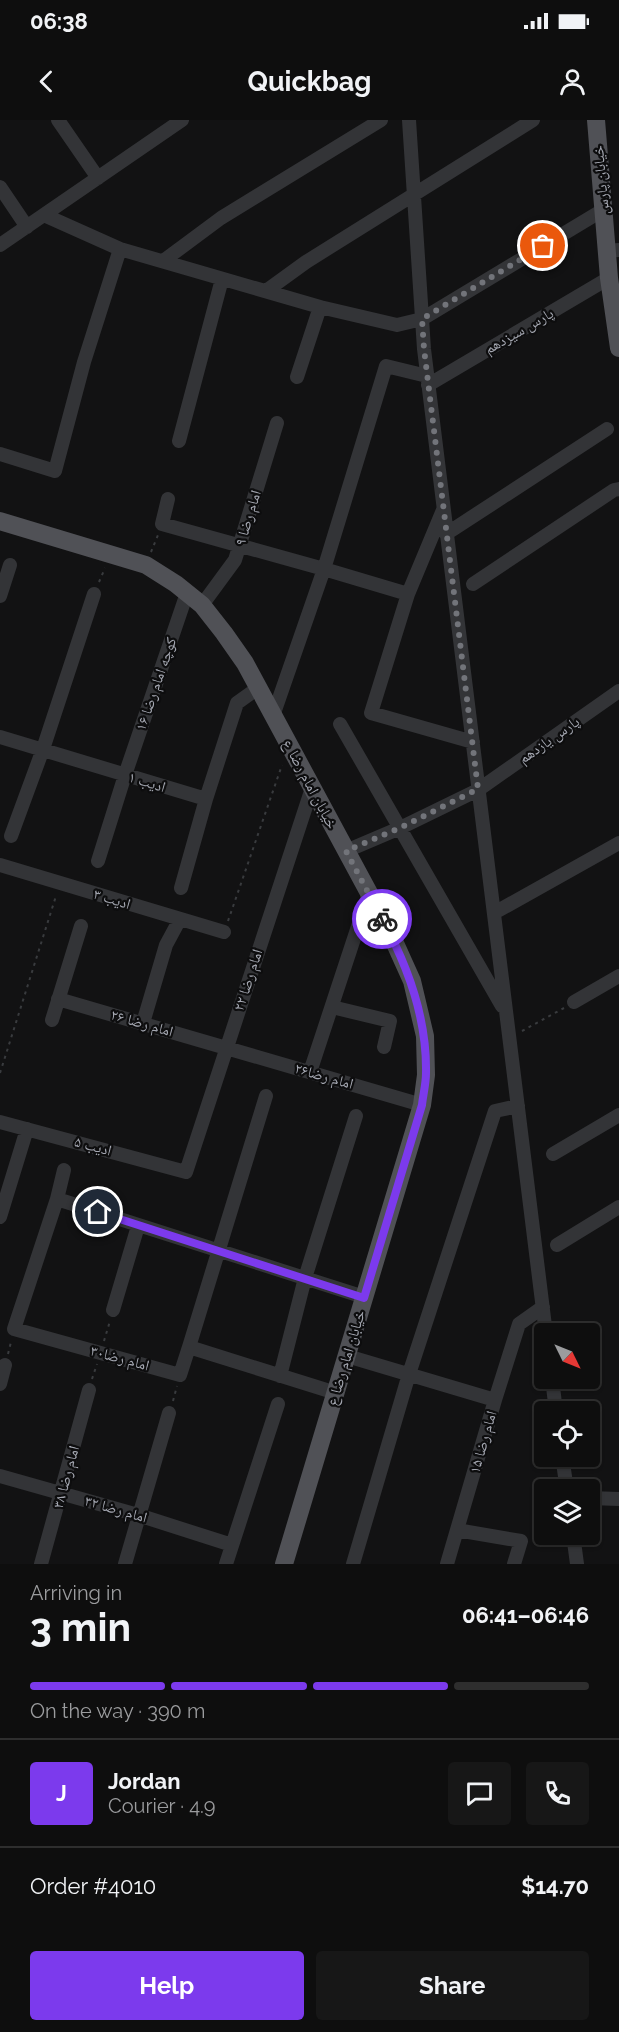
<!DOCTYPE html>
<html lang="en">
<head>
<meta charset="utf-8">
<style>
	:root { --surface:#0e0e0e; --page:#171717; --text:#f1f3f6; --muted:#9b9c9e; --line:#2e2e2e; --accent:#7c3aed }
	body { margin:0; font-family:Raleway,"Noto Naskh Arabic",sans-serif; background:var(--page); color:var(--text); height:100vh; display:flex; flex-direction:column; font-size:22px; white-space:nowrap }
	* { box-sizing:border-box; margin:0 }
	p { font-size:20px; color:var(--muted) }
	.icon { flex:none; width:33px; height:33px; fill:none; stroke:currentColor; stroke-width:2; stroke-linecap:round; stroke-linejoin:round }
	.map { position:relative; height:1444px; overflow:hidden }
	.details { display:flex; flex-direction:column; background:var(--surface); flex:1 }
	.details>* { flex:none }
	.needle { width:39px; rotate:133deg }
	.controls { position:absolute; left:534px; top:1203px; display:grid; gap:12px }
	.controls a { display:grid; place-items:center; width:66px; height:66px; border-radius:6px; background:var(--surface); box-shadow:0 2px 4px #0004,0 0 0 2px var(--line); font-size:30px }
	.pin { position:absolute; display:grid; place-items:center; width:51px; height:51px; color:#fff; margin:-26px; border:3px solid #fff; border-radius:50%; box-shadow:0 2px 6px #0007 }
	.courier { position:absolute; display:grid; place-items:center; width:60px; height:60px; margin:-30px; border:4px solid #7c3aed; border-radius:50%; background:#fff; color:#222; box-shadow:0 2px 8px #0007 }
	.head em { font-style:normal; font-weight:700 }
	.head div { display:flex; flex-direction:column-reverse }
	.head { display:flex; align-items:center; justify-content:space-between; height:102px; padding:0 30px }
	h1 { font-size:39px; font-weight:700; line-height:45px }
	.bar { display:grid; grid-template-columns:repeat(4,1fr); gap:9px 6px; align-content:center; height:72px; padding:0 30px }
	.bar i { height:8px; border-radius:4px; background:var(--line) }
	.bar .active { background:var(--accent) }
	.bar p { grid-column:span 4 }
	.line { display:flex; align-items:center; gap:15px; padding:0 30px; border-top:2px solid var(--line) }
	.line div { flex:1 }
	.round { display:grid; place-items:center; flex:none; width:63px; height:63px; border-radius:6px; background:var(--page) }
	.button { display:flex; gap:12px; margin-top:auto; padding:12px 30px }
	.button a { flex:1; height:69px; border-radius:6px; background:var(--accent); color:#fff; font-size:24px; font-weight:700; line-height:69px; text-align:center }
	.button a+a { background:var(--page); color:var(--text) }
	.status { display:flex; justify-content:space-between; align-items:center; height:42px; padding:0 30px; background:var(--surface); direction:ltr }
	.status svg { height:16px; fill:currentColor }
	header { display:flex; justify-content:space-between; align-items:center; height:78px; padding:0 30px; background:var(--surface); font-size:27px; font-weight:700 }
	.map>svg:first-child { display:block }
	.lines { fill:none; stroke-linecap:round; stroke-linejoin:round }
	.path { stroke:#393b3e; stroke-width:2; stroke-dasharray:3 4.5; stroke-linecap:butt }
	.minor { stroke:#333437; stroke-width:14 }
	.major { stroke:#505156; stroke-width:18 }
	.done { stroke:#72747a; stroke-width:6; stroke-dasharray:0 10.8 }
	.route { stroke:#7c3aed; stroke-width:8 }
	.labels { text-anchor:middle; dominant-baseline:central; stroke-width:4.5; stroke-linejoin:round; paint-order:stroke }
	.street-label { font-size:15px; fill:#a5a8b2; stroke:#0d0d0e }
</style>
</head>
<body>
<div class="status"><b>06:38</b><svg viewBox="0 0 49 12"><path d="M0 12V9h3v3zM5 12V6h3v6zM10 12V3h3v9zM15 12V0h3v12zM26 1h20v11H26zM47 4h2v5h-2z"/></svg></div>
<header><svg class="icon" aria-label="back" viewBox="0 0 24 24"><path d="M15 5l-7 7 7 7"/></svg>Quickbag<svg class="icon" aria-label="person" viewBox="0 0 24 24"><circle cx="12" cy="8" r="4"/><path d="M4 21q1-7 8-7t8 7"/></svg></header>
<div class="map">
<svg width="619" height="1444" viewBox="0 0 619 1444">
	<rect width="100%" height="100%" fill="#121213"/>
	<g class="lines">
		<!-- path -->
		<path class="path" d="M151,432L158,415
			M99,462L105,448
			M228,801L282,645
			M522,911L564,888
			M0,953L56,776
			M104,1221L110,1201
			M8,1234L11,1222
			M92,1259L97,1244
			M173,1281L177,1266"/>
		<!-- minor -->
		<path class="minor" d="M58,0L98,58
			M409,0L424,229L546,1214
			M0,67L27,107
			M44,95L120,129L320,187L397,205L422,199L603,90
			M0,125L182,0
			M607,131L619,130
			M163,141L221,98L381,0
			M266,171L306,142L533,0
			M297,257L320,187
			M428,265L609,158
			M179,321L222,159
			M0,334L55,351L84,242L120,129
			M168,379L162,404L324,449L386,246L427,256
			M446,414L607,309
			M473,464L614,370L619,369
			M408,474L443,390
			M0,476L10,445
			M202,485L235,440L277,303
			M273,596L324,449L408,474L371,593L473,622
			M340,604L502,886
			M0,617L206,679L181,768
			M206,679L237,583L258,568
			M11,716L43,629L94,474
			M346,731L400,708L478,670L619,571
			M98,741L125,655L187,473
			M0,745L224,812
			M494,793L619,723
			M58,879L422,985
			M574,882L619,856
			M332,887L390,901L384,927
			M52,900L81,806
			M143,903L166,825L180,799
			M310,952L369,773
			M0,1002L186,1052L312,668
			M553,1034L619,995
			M64,1050L57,1079L364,1177
			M57,1079L14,1209L180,1255L189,1227L336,1273
			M0,1097L27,1009
			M557,1125L619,1087
			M113,1190L138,1106
			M189,1227L266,976
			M347,1236L495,1280L447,1444
			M280,1256L305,1158L356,996
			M552,1258L556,1292
			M0,1264L5,1245
			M495,1280L519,1204L543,1187
			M562,1336L567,1370
			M0,1356L138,1395L232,1425
			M590,1378L619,1379
			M457,1410L521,1421L514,1444
			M573,1414L577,1444
			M41,1444L89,1270
			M125,1444L169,1293
			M226,1444L278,1284
			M353,1444L409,1254L495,991L518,986"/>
		<!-- major -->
		<path class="major" d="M596,0L609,158L619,228
			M0,401L146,445L176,464L202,485L224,513L245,543L369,773L389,810L412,861L425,916L426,955L422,985L284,1444"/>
	</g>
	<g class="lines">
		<!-- done -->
		<path class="done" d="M382,799L346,731L400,708L478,669L424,229L422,199L543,126"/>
		<!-- route -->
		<path class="route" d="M98,1092L364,1178L422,985C423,975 426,964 426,953C427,898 408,846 382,799"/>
	</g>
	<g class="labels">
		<!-- street labels -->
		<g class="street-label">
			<text transform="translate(601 60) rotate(-95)">خیابان پارس</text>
			<text transform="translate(519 211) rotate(-30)">پارس‌ سیزدهم</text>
			<text transform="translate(248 398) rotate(-73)">امام رضا ۹</text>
			<text transform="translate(156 564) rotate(-71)">کوچه امام رضا ۱۶</text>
			<text transform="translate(549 620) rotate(-35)">پارس‌‌ یازدهم</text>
			<text transform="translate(147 662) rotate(17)">ادیب ۱</text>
			<text transform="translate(310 664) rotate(62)">خیابان امام رضا ع</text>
			<text transform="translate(112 779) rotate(17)">ادیب ۳</text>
			<text transform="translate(248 860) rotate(-72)">امام رضا ۲۲</text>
			<text transform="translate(142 903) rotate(16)">امام رضا ۲۶</text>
			<text transform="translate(324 956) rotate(16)">امام رضا۲۶</text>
			<text transform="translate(93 1026) rotate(15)">ادیب ۵</text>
			<text transform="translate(120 1238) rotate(15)">امام رضا۳۰</text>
			<text transform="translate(346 1238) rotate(-73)">خیابان امام رضا ع</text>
			<text transform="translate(483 1322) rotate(-74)">۱۵ امام رضا</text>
			<text transform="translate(66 1357) rotate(-75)">امام رضا ۳۸</text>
			<text transform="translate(116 1389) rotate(16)">امام رضا ۳۲</text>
		</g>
	</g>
</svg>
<div class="controls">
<a><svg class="needle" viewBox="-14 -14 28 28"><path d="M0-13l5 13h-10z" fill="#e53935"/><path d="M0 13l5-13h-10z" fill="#9b9c9e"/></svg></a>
<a><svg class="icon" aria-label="locate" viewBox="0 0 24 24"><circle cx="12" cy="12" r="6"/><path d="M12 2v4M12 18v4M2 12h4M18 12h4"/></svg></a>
<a><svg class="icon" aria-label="layers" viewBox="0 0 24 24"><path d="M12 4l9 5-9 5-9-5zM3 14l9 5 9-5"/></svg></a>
</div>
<div class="pin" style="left:543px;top:126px;background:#ea580c"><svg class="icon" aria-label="bag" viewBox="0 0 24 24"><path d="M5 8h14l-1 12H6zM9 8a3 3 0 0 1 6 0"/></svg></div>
<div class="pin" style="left:98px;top:1092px;background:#1f2937"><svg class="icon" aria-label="home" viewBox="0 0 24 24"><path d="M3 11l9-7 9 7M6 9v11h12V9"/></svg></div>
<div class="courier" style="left:382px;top:799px"><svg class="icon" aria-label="bike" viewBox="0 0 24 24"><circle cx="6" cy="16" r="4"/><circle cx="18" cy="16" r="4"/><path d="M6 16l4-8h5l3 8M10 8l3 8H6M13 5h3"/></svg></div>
</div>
<section class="details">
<div class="head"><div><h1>3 min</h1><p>Arriving in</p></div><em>06:41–06:46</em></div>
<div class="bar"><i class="active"></i><i class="active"></i><i class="active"></i><i></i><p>On the way · 390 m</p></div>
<div class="line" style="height:108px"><b class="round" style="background:var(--accent);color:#fff">J</b><div><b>Jordan</b><p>Courier · 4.9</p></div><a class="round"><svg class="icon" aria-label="chat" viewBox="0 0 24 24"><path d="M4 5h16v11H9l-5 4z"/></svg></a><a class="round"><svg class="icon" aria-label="phone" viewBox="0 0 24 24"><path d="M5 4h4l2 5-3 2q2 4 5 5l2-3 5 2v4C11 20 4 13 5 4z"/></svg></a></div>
<div class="line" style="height:78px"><div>Order #4010</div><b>$14.70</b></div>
<div class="button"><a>Help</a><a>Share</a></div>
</section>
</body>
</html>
